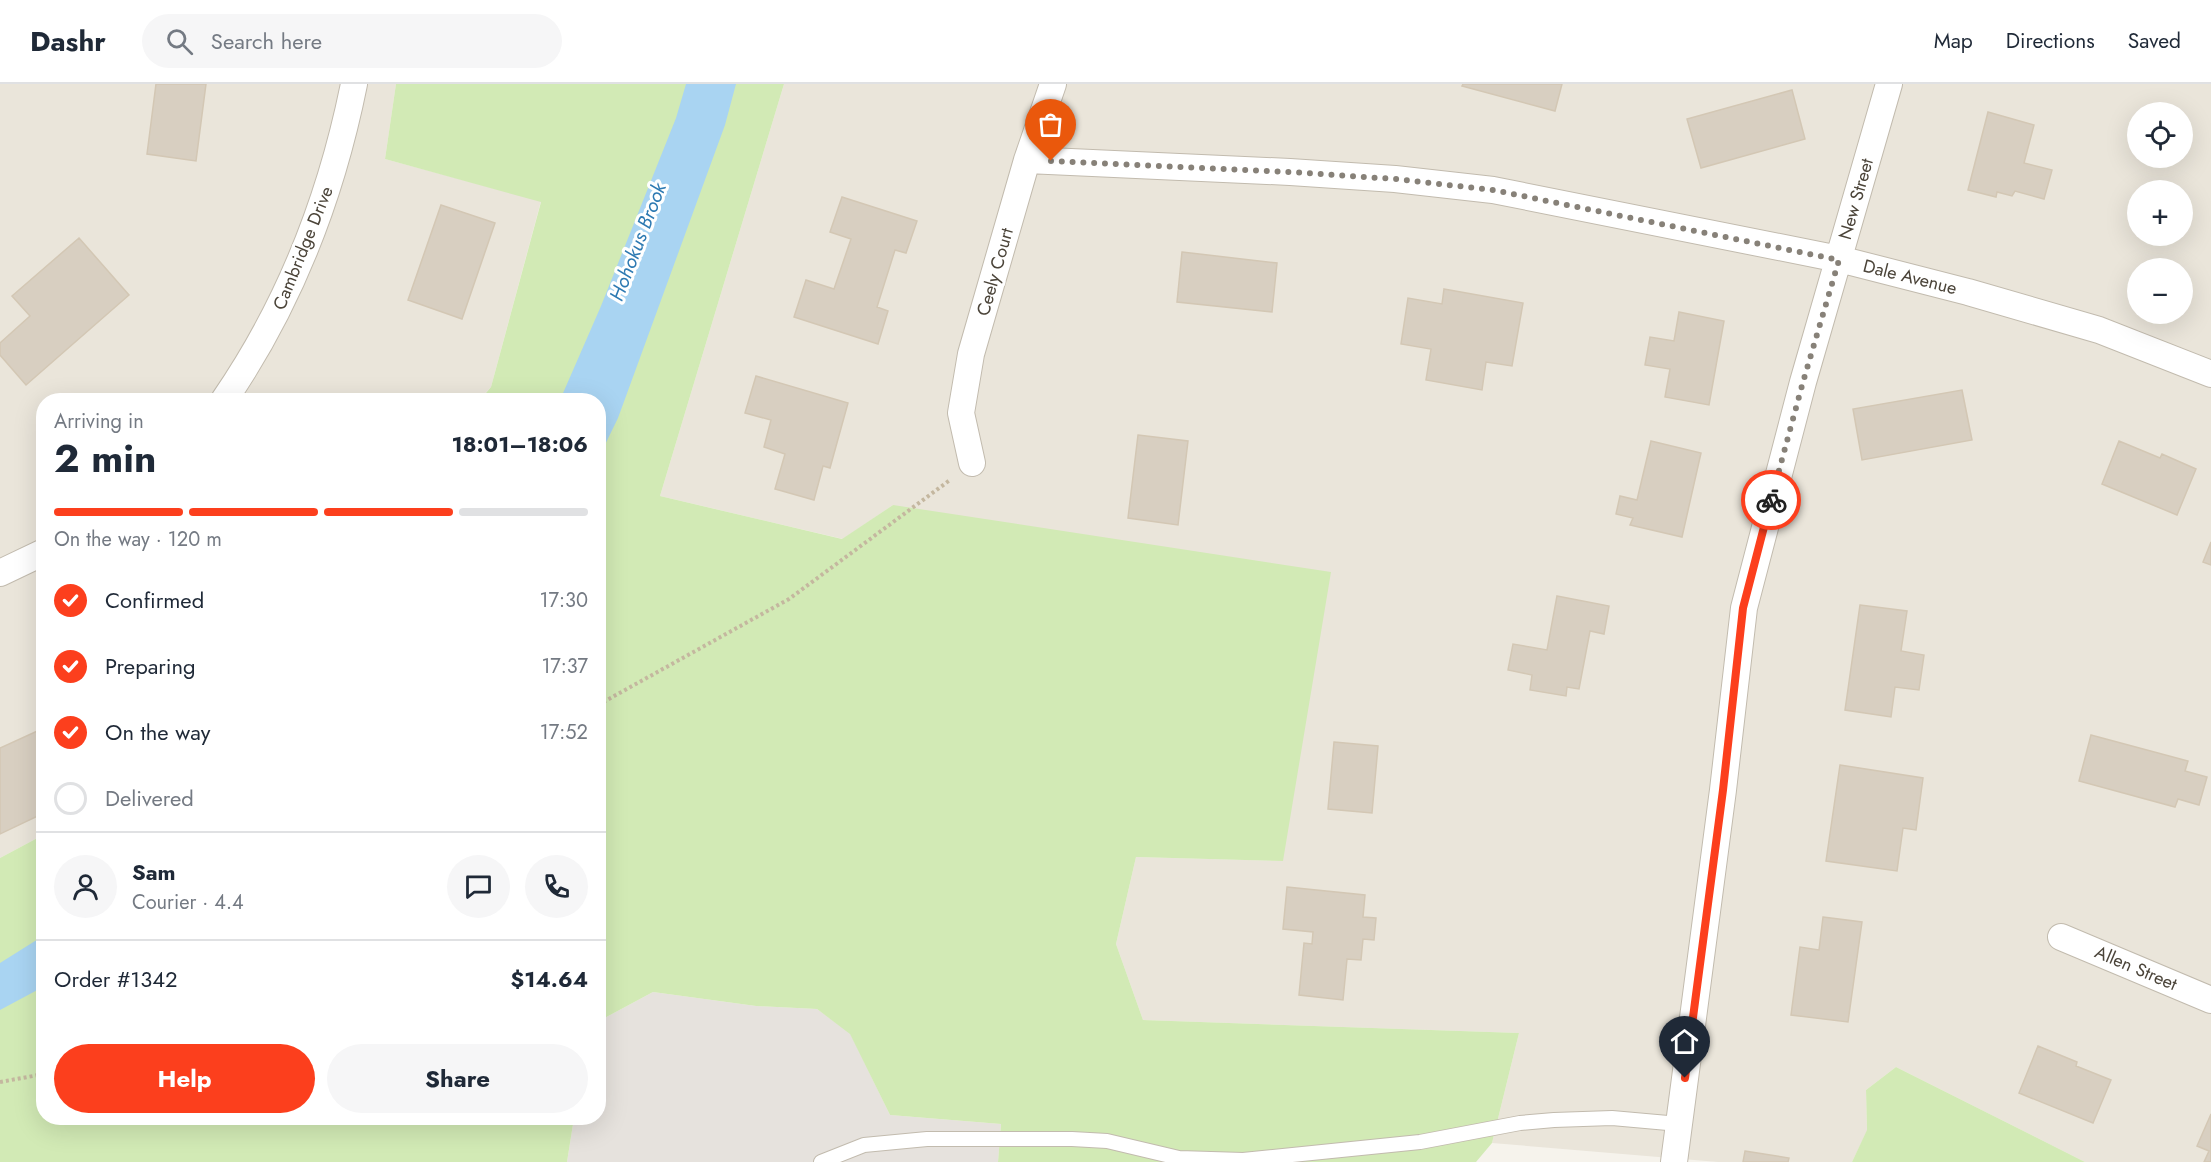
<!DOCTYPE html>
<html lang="en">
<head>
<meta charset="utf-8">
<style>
	:root { --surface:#fff; --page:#f6f6f7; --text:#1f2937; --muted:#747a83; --line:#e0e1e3; --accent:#fc3f1d }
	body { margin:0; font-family:Jost,sans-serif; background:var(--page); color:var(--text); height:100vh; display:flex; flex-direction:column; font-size:22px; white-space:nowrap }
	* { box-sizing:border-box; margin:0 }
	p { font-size:20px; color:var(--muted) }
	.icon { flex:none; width:33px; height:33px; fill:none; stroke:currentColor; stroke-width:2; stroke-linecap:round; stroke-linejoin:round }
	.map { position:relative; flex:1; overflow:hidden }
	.panel { position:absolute; left:36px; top:309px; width:570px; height:732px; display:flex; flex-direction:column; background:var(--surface); border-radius:24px; box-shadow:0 6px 24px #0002 }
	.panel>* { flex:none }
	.fabs { position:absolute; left:2127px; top:18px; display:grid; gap:12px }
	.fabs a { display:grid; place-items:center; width:66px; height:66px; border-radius:50%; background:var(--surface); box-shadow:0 6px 24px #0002; font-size:30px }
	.pin { position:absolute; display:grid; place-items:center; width:51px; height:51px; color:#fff; margin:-62px -26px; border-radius:50% 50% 50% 0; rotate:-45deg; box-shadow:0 0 6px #0007 }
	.pin .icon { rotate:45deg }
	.courier { position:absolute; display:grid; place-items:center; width:60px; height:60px; margin:-30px; border:4px solid #fc3f1d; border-radius:50%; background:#fff; color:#222; box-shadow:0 2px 8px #0007 }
	.headline em { font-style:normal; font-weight:700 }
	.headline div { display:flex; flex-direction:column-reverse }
	.headline { display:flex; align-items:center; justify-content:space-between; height:102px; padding:0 18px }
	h1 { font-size:39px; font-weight:700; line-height:45px }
	.bar { display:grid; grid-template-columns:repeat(4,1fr); gap:9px 6px; align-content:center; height:72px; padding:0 18px }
	.bar i { height:8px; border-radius:4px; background:var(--line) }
	.bar .selected { background:var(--accent) }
	.bar p { grid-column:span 4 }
	.line { display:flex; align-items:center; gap:15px; padding:0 18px; border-top:2px solid var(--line) }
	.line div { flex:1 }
	.round { display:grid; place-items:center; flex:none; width:63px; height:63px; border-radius:32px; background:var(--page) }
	ol { padding:0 18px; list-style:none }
	li { display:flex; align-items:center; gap:18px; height:66px }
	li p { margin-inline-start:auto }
	li .icon { padding:6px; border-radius:50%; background:var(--accent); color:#fff; stroke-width:4 }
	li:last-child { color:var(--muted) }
	li i { width:33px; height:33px; border:3px solid var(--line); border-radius:50% }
	.cta { display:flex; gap:12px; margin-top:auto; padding:12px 18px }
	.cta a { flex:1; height:69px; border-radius:36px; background:var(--accent); color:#fff; font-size:24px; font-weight:700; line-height:69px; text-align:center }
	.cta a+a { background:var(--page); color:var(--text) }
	header { display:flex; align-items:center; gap:36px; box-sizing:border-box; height:84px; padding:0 30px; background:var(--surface); border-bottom:2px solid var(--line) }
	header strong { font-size:28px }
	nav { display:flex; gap:33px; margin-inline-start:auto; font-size:21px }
	.search { width:420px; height:54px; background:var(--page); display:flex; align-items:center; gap:15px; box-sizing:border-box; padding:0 21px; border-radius:33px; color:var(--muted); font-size:22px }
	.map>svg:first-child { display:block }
	.residential { fill:#eae5da; fill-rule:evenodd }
	.industrial { fill:#e6e2dd }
	.green { fill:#d2eab5 }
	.water { fill:#a9d4f2 }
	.building { fill:#d8cfc1; stroke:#d3c7b4; stroke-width:1.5 }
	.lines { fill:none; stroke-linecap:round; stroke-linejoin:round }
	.service-casing { stroke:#c2bbae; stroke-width:16 }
	.minor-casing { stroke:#c2bbae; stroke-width:28 }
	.path { stroke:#c4b79f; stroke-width:4; stroke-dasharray:3 3; stroke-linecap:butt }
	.service { stroke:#fff; stroke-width:14 }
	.minor { stroke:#fff; stroke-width:26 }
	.done { stroke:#878178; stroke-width:6; stroke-dasharray:0 10.8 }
	.route { stroke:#fc3f1d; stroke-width:8 }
	.labels { text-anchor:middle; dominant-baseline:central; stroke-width:6; stroke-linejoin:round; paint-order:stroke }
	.street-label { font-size:18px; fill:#4b4439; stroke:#fff }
	.water-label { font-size:20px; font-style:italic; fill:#2e7ab2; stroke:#fff }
</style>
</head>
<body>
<header>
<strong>Dashr</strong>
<div class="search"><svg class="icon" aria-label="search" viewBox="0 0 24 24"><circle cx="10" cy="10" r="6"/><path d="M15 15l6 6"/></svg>Search here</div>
<nav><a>Map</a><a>Directions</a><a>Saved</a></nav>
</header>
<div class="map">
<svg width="2211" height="1078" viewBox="0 0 2211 1078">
	<rect width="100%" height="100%" fill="#f6f3ec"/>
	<!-- residential -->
	<path class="residential" d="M0,0H396L385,75L541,117L491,303L479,316H44L43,751L0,774Z
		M784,0H2211V1078H2085L1896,983L1866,1006L1867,1047L1852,1078H1718L1492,1059L1519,949L1143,936L1116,860L1136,773L1283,777L893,421L843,455L660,412ZM2138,28H2182V74H2138ZM2138,106H2182V152H2138ZM2138,184H2182V230H2138Z"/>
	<!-- industrial -->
	<path class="industrial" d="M653,908L756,922L817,925L850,949L890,1031L1001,1040L998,1078H567L574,1034H598L599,937Z"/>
	<!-- green -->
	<path class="green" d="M396,0H784L660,412L842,455L893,421L1331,488L1283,777L1136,773L1116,860L1143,936L1519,949L1492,1059L1476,1078H998L1001,1040L890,1031L850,950L817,925L756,922L653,908L599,937L598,316H480L491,303L541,118L385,75Z
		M43,751L44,1034H574L567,1078H0V774Z
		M1896,983L2085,1078H1852L1867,1046L1866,1006Z"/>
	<!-- water -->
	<path class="water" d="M686,0H736L725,41L618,334L599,373L598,316H560L601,222L676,34Z
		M43,852V903L0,926V879Z"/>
	<!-- building -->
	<path class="building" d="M156,0H206L196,77L147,70Z
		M1463,0H1562L1555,27L1462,2Z
		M1792,6L1805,55L1701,84L1687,35Z
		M1988,28L2034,41L2024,79L2052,86L2044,115L2015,107L2012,112L1997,108L1996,113L1968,106Z
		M842,113L917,137L906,169L895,166L877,223L888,227L878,260L794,233L806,196L834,205L851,155L830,148Z
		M441,121L495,139L462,235L408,216Z
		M79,154L129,211L26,301L0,271V259L30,232L12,212Z
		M1182,168L1277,179L1272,228L1177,218Z
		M1444,205L1523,219L1512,282L1486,278L1482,306L1426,296L1431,265L1401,260L1408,214L1442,220Z
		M1679,228L1724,237L1709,321L1665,313L1670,285L1645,281L1650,253L1674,257Z
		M756,292L848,319L830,384L823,382L814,416L775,405L785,370L764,363L771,336L745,329Z
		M1962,306L1972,356L1862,376L1853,325Z
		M1138,351L1188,357L1178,441L1128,434Z
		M1651,357L1701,369L1682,453L1630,441L1633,434L1616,430L1620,412L1637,416Z
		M2119,357L2160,374L2162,370L2196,385L2177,431L2102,400Z
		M2211,458V481L2203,478Z
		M1557,512L1609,522L1604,550L1590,547L1579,605L1567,603L1566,612L1530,606L1532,591L1508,586L1513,560L1547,566Z
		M1860,521L1907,527L1901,567L1924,571L1919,606L1895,603L1891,633L1845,626Z
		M44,644V729L0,750V664Z
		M2091,651L2188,677L2185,687L2207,693L2199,721L2178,715L2175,723L2079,697Z
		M1334,658L1378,662L1372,729L1328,725Z
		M1840,681L1923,694L1916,746L1903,744L1897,787L1826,777Z
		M1287,803L1365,811L1363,833L1376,834L1374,856L1363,855L1361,876L1347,875L1343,916L1299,911L1304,859L1312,860L1313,848L1283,845Z
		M1823,833L1862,838L1848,938L1791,931L1800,863L1819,866Z
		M2038,962L2077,978L2076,982L2111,996L2093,1039L2019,1009Z
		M2211,1030V1078H2204L2209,1067L2197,1062Z
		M1745,1067L1789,1074L1788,1078H1743Z"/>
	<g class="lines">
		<!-- service casing -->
		<g class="service-casing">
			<path id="service" d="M821,1078L864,1061L927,1055H1072L1107,1057L1179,1074L1243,1076L1420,1058L1520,1039L1554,1036L1612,1034L1679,1040"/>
		</g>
		<!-- minor casing -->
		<g class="minor-casing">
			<path id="minor" d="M1027,76L1290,88L1395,95L1493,106L1839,175L1968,208L2099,246L2211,290
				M224,316C290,220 331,114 354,0
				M972,379L961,329L971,270L1027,76L1053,0
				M0,489L44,468
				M2061,853L2211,916
				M1674,1078L1723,706L1744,524L1803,298L1889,0"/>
		</g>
		<!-- path -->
		<path class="path" d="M598,621L789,515L950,396
			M0,998L44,990"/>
		<!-- service -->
		<use href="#service" class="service"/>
		<!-- minor -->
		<use href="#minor" class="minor"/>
	</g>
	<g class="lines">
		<!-- done -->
		<path class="done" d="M1051,77L1290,88L1395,95L1493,106L1839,176L1803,298L1771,416"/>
		<!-- route -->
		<path class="route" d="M1685,994L1723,706L1743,524L1771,416"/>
	</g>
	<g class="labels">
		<!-- street labels -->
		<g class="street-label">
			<text transform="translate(1856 115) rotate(-74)">New Street</text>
			<text transform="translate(303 164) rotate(-68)">Cambridge Drive</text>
			<text transform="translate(995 188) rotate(-74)">Ceely Court</text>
			<text transform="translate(1910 193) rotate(14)">Dale Avenue</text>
			<text transform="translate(2136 884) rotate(23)">Allen Street</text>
		</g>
		<!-- water labels -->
		<g class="water-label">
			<text transform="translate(638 158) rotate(-69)">Hohokus Brook</text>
		</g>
	</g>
</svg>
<div class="fabs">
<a><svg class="icon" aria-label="locate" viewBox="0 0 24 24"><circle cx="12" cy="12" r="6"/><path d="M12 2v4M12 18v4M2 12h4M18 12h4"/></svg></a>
<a>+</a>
<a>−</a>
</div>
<div class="pin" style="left:1051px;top:77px;background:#ea580c"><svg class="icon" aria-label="bag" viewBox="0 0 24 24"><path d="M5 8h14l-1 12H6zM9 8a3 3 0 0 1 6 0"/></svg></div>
<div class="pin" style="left:1685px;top:994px;background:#1f2937"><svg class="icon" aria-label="home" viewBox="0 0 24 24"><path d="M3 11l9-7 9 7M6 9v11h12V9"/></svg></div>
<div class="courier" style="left:1771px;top:416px"><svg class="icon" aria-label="bike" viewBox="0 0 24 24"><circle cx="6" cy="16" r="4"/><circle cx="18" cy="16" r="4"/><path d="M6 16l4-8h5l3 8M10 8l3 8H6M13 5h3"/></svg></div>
<section class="panel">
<div class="headline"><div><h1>2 min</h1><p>Arriving in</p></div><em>18:01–18:06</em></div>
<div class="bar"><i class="selected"></i><i class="selected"></i><i class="selected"></i><i></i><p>On the way · 120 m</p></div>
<ol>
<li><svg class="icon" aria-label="check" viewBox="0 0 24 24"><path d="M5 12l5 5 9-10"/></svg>Confirmed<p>17:30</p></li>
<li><svg class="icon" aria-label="check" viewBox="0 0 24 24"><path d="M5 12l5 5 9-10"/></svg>Preparing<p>17:37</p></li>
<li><svg class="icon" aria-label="check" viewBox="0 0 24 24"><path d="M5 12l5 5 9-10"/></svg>On the way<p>17:52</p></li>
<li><i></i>Delivered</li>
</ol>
<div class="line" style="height:108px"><a class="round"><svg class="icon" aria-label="person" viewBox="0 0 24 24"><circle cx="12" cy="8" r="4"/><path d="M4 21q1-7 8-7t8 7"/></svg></a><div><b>Sam</b><p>Courier · 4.4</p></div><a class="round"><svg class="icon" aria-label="chat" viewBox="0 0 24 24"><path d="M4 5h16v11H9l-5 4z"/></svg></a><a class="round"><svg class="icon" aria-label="phone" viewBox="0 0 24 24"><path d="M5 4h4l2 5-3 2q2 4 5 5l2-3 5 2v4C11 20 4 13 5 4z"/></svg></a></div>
<div class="line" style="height:78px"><div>Order #1342</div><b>$14.64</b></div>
<div class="cta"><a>Help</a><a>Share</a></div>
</section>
</div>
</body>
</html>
